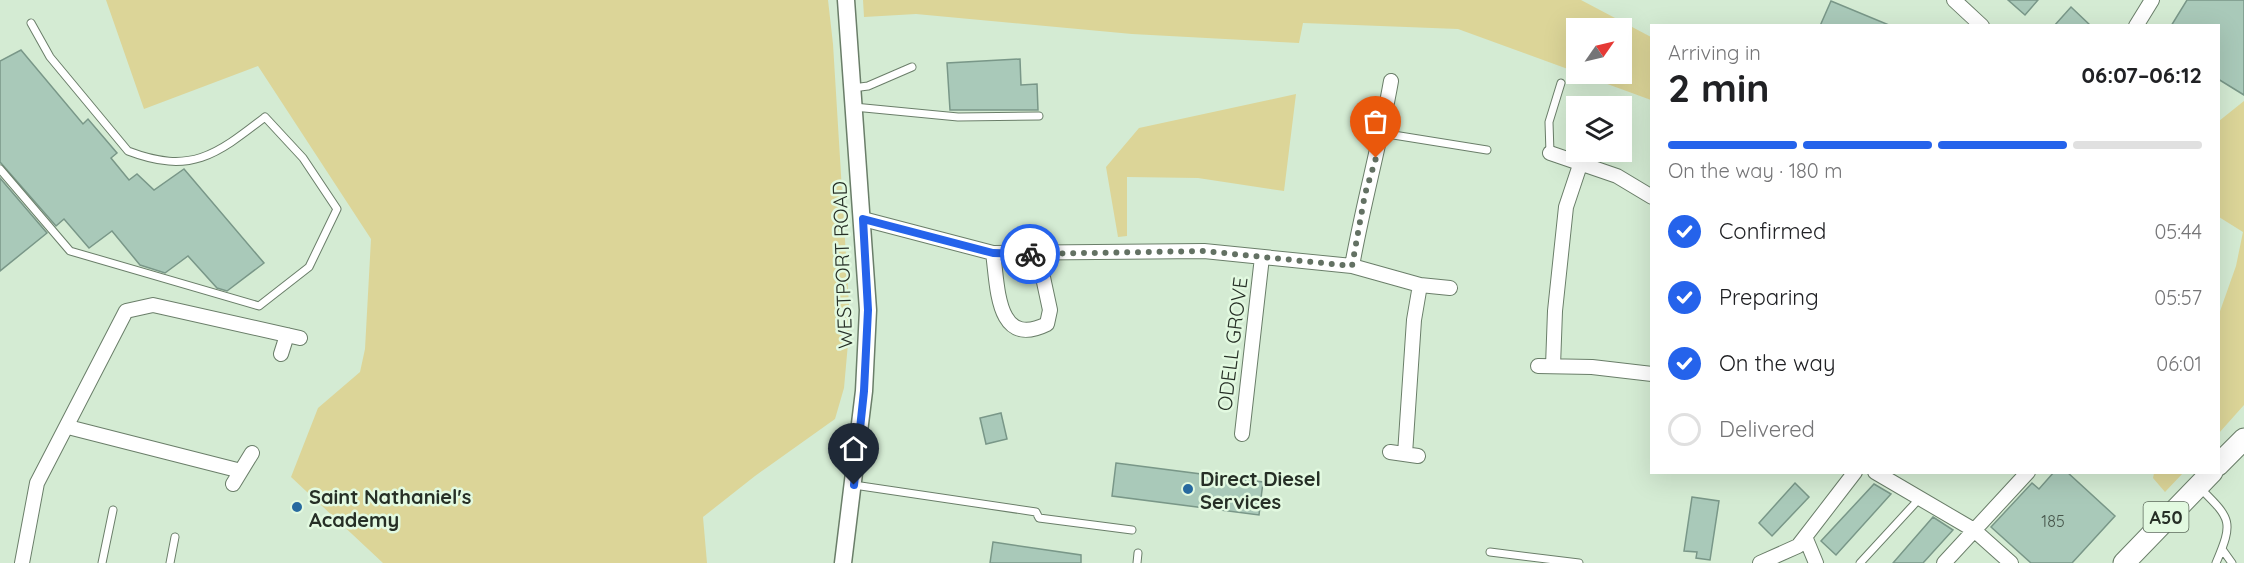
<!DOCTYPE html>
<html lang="en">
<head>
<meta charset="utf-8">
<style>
	:root { --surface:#fff; --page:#f2f2f2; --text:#202124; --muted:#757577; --line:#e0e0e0; --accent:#2563eb }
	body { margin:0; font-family:Quicksand,sans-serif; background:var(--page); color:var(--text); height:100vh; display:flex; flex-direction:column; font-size:22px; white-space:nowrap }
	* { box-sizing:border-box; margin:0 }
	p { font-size:20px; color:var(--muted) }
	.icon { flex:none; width:33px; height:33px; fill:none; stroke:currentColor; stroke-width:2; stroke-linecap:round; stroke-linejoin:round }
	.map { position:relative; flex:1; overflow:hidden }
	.details { position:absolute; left:1650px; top:24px; width:570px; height:450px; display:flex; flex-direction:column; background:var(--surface); border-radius:0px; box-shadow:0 6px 24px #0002 }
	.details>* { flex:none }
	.needle { width:39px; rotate:56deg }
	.tools { position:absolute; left:1566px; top:18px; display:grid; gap:12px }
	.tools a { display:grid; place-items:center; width:66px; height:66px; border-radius:0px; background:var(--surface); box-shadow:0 6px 24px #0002; font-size:30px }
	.pin { position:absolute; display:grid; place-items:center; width:51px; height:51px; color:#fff; margin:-62px -26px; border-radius:50% 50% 50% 0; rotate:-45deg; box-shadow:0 0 6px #0007 }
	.pin .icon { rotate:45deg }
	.courier { position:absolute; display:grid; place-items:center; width:60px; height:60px; margin:-30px; border:4px solid #2563eb; border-radius:50%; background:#fff; color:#222; box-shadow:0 2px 8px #0007 }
	.summary em { font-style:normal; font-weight:700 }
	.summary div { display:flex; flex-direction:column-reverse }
	.summary { display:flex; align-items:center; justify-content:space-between; height:102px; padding:0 18px }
	h1 { font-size:39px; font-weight:700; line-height:45px }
	.bar { display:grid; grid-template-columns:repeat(4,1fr); gap:9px 6px; align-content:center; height:72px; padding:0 18px }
	.bar i { height:8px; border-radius:4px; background:var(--line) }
	.bar .current { background:var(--accent) }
	.bar p { grid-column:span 4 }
	ol { padding:0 18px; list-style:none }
	li { display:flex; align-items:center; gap:18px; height:66px }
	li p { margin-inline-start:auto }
	li .icon { padding:6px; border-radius:50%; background:var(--accent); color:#fff; stroke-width:4 }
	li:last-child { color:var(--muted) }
	li i { width:33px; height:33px; border:3px solid var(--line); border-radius:50% }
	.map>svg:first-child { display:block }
	.green { fill:#dcd598 }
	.building { fill:#a9c9b9; stroke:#799788; stroke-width:1.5 }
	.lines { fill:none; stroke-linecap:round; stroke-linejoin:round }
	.service-casing { stroke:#6a7e69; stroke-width:9 }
	.minor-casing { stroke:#6a7e69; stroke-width:16 }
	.tertiary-casing { stroke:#6a7e69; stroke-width:19 }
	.primary-casing { stroke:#6a7e69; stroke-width:23 }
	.service { stroke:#fff; stroke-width:7 }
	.minor { stroke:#fff; stroke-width:14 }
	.tertiary { stroke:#fff; stroke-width:16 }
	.primary { stroke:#fff; stroke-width:21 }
	.done { stroke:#637163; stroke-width:6; stroke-dasharray:0 10.8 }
	.route { stroke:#2563eb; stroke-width:8 }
	.poi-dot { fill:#276a9f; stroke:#e2f9e0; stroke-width:2 }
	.labels { text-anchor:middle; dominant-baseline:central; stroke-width:5; stroke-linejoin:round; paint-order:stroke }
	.number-label { font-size:16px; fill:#47564b }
	.shield { fill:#e2f9e0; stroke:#5e6c5e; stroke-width:1.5 }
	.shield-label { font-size:18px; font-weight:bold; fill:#262f26 }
	.street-label { font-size:20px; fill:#262f26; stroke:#e2f9e0 }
	.poi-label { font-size:20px; font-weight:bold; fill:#262f26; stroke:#e2f9e0; text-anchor:start }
</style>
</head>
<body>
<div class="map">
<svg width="2244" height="563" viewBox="0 0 2244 563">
	<rect width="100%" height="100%" fill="#d4ebd3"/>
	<!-- green -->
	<path class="green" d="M106,0H828L833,44L850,321L844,388L835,419L755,476L703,517L707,563H383L291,477L318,408L360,372L365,349L371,239L258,66L144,109Z
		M863,0H1581L1651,37V100L1580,74H1622V28H1576V72L1458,29L1303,23L1299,43L1132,34L916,14L864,17Z
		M1296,94L1284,191L1198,178L1127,177V236L1118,237L1106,167L1139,128Z
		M2244,101V405L2219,433V314L2236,266L2243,232L2219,217V121Z
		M2154,473V472L2183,473L2165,492L2153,478Z"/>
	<!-- building -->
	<path class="building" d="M2008,0H2038L2025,15Z
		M2187,0H2244V95L2218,79V26H2171Z
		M1831,1L1889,25V26H1820Z
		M2071,7L2091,26H2054Z
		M21,50L83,124L88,119L117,153L111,158L129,180L137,174L154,190L184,169L264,263L227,291L217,288L188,256L165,273L140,265L112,231L89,248L64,219L56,226L0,162V61Z
		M1020,59L1021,85L1037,84L1038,110H950L947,63Z
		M0,178L47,233L0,271Z
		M1001,413L1007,439L986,444L980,418Z
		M1116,463L1263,482L1259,515L1112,496Z
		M2054,472H2067L2115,516L2072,563H2031L1991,527L2032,483L2039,489Z
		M1795,483L1809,497L1772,536L1759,523Z
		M1874,484L1891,494L1836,555L1821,541Z
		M1692,497L1719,501L1710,560L1696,558L1697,552L1684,551Z
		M1933,517L1953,530L1923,563H1893Z
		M993,542L1081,555V563H990Z"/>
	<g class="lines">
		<!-- service casing -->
		<g class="service-casing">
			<path id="service" d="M853,88L868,86L912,67
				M854,107L958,117L1039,116
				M1381,133L1487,150
				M1550,153L1549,122L1561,83
				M0,169L70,251L259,306L309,267L337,209L303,158L265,117C216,155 191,175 128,151L50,57L31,23
				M854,485L1036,512L1039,518L1132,530
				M2200,488C2231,519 2234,521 2216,563
				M2222,549L2232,563
				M1490,552L1579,563
				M102,563L113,510
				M170,563L175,537
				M1137,563L1138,553
				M1860,563L1920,498"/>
		</g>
		<!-- minor casing -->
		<g class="minor-casing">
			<path id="minor" d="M1954,0L1982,26
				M2136,26L2152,0
				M1366,109L1385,112
				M1550,153L1617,176L1652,197
				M863,219L993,253L1204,251L1352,266L1420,285L1450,288
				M993,253C998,287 996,349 1047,324L1050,310L1038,254
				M1352,266C1363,204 1380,144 1391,81
				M281,354L287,335
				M1538,366L1592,367L1652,374
				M1553,366L1555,311L1566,207L1581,162
				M68,427L241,471
				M1242,434L1262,257
				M1390,452L1418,456
				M1405,454L1414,320L1420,285
				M1875,472L1974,530L2011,563
				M233,484L252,453
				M1806,539L1816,563
				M22,563L37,483L126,311L153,305L300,338
				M1760,563L1798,546L1855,472
				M1944,563L2028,472"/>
		</g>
		<!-- tertiary casing -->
		<g class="tertiary-casing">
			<path id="tertiary" d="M843,563L864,391L868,310L846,0"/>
		</g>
		<!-- primary casing -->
		<g class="primary-casing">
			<path id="primary" d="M2218,465L2244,439
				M2124,563L2212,472"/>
		</g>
		<!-- service -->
		<use href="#service" class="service"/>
		<!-- minor -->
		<use href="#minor" class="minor"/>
		<!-- tertiary -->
		<use href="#tertiary" class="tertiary"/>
		<!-- primary -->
		<use href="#primary" class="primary"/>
	</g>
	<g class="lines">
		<!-- done -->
		<path class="done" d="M1030,254L1204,251L1352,266L1365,194L1376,158"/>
		<!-- route -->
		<path class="route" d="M854,485L864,391L868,310L863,219L993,253L1030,254"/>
	</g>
	<!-- markers -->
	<g class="poi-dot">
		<circle cx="1188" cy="489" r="6"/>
		<circle cx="297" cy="507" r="6"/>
	</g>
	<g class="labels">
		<!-- number labels -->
		<g class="number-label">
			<text x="2053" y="521">185</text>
		</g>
		<!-- shield labels -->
		<rect class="shield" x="2143.5" y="502" width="45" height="30" rx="4.5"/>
		<g class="shield-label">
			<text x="2166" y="517">A50</text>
		</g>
		<!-- street labels -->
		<g class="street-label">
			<text transform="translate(842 265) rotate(-92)">WESTPORT ROAD</text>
			<text transform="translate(1232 344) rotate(-83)">ODELL GROVE</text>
		</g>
		<!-- poi labels -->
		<g class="poi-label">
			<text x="1200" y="478">Direct Diesel<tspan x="1200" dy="23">Services</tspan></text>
			<text x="309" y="496">Saint Nathaniel's<tspan x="309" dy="23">Academy</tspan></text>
		</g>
	</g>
</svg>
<div class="tools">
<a><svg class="needle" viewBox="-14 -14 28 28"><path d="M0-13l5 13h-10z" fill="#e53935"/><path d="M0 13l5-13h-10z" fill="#757577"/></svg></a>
<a><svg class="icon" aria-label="layers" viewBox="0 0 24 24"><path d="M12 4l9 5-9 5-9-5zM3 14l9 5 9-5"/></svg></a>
</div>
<div class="pin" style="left:1376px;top:158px;background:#ea580c"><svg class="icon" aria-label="bag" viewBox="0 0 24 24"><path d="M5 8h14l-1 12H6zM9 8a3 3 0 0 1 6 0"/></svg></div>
<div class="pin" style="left:854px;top:485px;background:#1f2937"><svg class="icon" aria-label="home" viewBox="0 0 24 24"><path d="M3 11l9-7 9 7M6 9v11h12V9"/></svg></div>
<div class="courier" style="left:1030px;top:254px"><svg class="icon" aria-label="bike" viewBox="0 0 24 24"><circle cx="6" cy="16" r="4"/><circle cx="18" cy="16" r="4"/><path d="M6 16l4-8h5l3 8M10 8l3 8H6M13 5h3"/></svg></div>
<section class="details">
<div class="summary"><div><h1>2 min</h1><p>Arriving in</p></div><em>06:07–06:12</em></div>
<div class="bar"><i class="current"></i><i class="current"></i><i class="current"></i><i></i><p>On the way · 180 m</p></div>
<ol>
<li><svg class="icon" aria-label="check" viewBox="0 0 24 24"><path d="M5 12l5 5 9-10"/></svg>Confirmed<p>05:44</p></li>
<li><svg class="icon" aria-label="check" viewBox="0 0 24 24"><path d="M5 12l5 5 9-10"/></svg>Preparing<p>05:57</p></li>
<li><svg class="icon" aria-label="check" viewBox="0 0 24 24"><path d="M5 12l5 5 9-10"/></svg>On the way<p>06:01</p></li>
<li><i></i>Delivered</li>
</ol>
</section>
</div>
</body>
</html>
